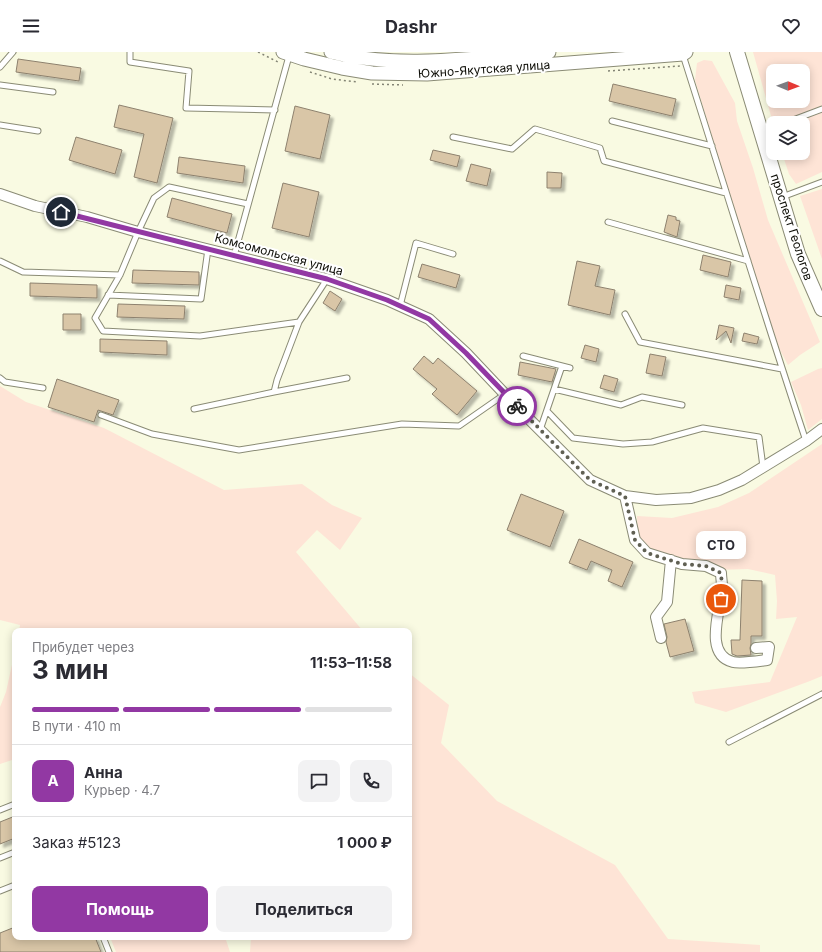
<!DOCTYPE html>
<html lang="ru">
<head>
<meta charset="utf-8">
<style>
	:root { --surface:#fff; --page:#f2f2f3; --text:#2b2b33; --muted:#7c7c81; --line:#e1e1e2; --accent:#9238a3 }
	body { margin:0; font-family:Inter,sans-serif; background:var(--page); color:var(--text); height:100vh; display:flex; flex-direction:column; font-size:15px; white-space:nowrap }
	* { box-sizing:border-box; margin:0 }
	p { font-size:13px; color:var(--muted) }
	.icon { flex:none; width:22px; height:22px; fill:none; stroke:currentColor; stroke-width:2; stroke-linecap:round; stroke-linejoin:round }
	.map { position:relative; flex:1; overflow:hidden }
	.side { position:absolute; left:12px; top:576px; width:400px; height:312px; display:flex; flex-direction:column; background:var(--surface); border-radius:8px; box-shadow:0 2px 10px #0003 }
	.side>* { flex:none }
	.needle { width:26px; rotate:91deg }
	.fabs { position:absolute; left:766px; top:12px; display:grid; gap:8px }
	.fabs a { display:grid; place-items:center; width:44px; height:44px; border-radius:8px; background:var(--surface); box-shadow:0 2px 10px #0003; font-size:20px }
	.pin { position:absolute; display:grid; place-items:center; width:34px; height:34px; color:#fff; margin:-17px; border:2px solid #fff; border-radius:50%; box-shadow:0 1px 4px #0007 }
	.courier { position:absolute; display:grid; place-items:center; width:40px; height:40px; margin:-20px; border:3px solid #9238a3; border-radius:50%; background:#fff; color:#222; box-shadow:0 1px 5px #0007 }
	.bubble { position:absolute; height:28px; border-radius:8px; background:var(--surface); box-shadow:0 2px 10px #0003; font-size:13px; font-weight:700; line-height:28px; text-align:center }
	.head em { font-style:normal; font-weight:700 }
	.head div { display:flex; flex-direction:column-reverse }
	.head { display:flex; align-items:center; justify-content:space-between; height:68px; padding:0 20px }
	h1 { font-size:26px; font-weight:700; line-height:30px }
	.bar { display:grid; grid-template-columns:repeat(4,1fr); gap:6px 4px; align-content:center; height:48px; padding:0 20px }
	.bar i { height:5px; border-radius:3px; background:var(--line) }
	.bar .on { background:var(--accent) }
	.bar p { grid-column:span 4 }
	.line { display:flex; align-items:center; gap:10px; padding:0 20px; border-top:1px solid var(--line) }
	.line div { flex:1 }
	.round { display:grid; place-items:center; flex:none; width:42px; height:42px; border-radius:8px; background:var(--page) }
	.cta { display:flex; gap:8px; margin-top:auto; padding:8px 20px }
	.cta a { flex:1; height:46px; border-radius:8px; background:var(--accent); color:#fff; font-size:16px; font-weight:700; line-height:46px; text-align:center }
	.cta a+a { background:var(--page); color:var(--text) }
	header { display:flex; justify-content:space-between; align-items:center; height:52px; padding:0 20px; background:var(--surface); font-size:18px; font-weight:700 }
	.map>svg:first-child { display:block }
	.green { fill:#fee4d6; fill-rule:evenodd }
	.building { fill:#d9c6a7; stroke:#8d816e; filter:url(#shadow) }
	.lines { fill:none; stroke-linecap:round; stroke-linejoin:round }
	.service-casing { stroke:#8a8b75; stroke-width:7 }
	.minor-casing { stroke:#8a8b75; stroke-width:12 }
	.tertiary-casing { stroke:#8a8b75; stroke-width:15 }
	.secondary-casing { stroke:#8a8b75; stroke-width:16 }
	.path { stroke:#838474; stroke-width:1.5; stroke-dasharray:2 3; stroke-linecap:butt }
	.service { stroke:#fff; stroke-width:5 }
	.minor { stroke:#fff; stroke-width:10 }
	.tertiary { stroke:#fff; stroke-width:13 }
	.secondary { stroke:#fff; stroke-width:14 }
	.done { stroke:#606053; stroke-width:4; stroke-dasharray:0 7.2 }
	.route { stroke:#9238a3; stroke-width:5 }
	.labels { text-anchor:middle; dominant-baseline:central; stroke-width:4; stroke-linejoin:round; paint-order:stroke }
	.street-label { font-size:12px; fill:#0d0d06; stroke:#fff }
</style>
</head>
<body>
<header><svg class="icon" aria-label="menu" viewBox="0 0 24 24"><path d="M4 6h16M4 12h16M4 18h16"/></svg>Dashr<svg class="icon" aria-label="heart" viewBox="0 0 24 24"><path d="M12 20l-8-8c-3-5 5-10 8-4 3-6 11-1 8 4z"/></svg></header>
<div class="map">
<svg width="822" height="900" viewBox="0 0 822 900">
	<defs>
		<filter id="shadow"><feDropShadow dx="3.5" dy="3.5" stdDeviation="1" flood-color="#0004"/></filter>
	</defs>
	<rect width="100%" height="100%" fill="#f9fae2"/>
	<!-- green -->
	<path class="green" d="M753,0H822V120L796,132L789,122L782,101H803V71H773ZM773,19H803V49H773Z
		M704,8L712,9L735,51L737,69L753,116L768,168L820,290L800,303L788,313L780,298L752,218L695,28L697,11Z
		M822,137V207L800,144Z
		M822,316V367L808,378L801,353L791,330L818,317Z
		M0,334L26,350L104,376L224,438L302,432L332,453L362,466L340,498L317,478L296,500L363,579H19L20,573L0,568Z
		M822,392V624L810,629L726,660L695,651L692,640L770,630L797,565L776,567L777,549L775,523L748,517L714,518L671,508L638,492L637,464L672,466L718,455L749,441Z
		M15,599V707L0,712V655L6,640Z
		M409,621L449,653L441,691L497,749L615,813L668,887L760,893V900H250L251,885H409Z
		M110,885H225L230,900H116Z"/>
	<!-- building -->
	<path class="building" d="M18,7L81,16L79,29L16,20Z
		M613,32L676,47L672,64L609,49Z
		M119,53L173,66L157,131L134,125L144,82L114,75Z
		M295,54L330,63L320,107L285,99Z
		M76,85L122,98L115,122L69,108Z
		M433,98L460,104L457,115L430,108Z
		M179,105L245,114L243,131L177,121Z
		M471,112L491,117L487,134L466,129Z
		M547,120L562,121L561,136H547Z
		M283,131L319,140L309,185L272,176Z
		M172,146L232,162L227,181L167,165Z
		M668,163L676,165V168L680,169L677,185L664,180Z
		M703,203L731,210L728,225L700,218Z
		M577,209L600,214L595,234L615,238L610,263L568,253Z
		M422,212L460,223L456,236L418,225Z
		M133,218L199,220V233L132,231Z
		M30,231L97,233V246L30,244Z
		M726,233L741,236L739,248L724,245Z
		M330,239L342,247L335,259L323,251Z
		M118,252L185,254L184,267L117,265Z
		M63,262H81V278H63Z
		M719,273L734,276L731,291L726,279L716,288Z
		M744,281L759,285L757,292L742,289Z
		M100,287L167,289V303L100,300Z
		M585,293L599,297L596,310L581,306Z
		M650,302L666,305L662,324L646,321Z
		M424,304L433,312L438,306L477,339L457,363L432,342L437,337L413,317Z
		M520,310L556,317L552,330L518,323Z
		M604,323L618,327L614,340L600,336Z
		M57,327L119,348L113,363L98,358L94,370L48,355Z
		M521,442L564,459L550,495L507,478Z
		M579,487L633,510L622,535L608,529L612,518L591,509L587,518L569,511Z
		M742,528L762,529V584H751V592L750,596L751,603L737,604L732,602L731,588H740Z
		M685,567L694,599L670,605L666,590L667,585L664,572Z
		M15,764V786L0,792V770Z
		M15,875V885H95L101,900H0V881Z"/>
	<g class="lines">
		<!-- service casing -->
		<g class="service-casing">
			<path id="service" d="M130,0V10L189,19L186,56L275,58
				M683,3C724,132 763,260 806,389
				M0,15L13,0
				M0,33L53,40
				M612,69L712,94
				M785,71L822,57
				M0,73L38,79
				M762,80L773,76
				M453,85L512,97L535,77L600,96L604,109L726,141
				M782,145L822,130
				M248,152L169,135L154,146L138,180L120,223L95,266L103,279L200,284L299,270
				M608,170L748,209
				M234,204L289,4
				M0,209L23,220L120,223
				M327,227L299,270L277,328L274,340L347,326
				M108,243L201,247L208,197
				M400,254L416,191L453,202
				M625,262L640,290L782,317
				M523,304L570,316
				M0,326L5,330L43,336
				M554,337L621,353L642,345L682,353
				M194,357L274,340
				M547,359L573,386L623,392L652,390L703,376L759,385L763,415
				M101,363L152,382L239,398L402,372L459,374L505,342
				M540,378L562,314
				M729,690L822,642
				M0,758L15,752
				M0,806L15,800
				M0,839L15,833
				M103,885L109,900"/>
		</g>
		<!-- minor casing -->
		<g class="minor-casing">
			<path id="minor" d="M0,142L35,154L87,165L138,180L327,227L387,248L429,267L466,301L520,358L590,428L625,444L656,448L691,446L719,438L742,428L806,389L822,377
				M625,444L635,488L647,501L682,512L706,514L721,521C721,525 722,530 722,534C722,555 702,602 733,610C740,612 759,609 767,608L769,595L756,596
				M661,586L656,565L667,550L671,508"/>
		</g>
		<!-- tertiary casing -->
		<g class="tertiary-casing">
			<path id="tertiary" d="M283,0L304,7L342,16L372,21L427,22L683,2L686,0
				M331,0C400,18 478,5 549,0"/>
		</g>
		<!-- secondary casing -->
		<g class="secondary-casing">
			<path id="secondary" d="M737,0L798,202L822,257"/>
		</g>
		<!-- path -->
		<path class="path" d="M258,0L278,10
			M608,19L680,14
			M310,20L332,27L357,30
			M372,32L403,33"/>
		<!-- service -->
		<use href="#service" class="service"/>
		<!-- minor -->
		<use href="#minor" class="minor"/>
		<!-- tertiary -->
		<use href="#tertiary" class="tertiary"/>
		<!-- secondary -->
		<use href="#secondary" class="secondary"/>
	</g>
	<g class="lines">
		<!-- done -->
		<path class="done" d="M517,354L590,428L625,444L635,488L647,501L682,512L706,514L721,521L722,534L721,547"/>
		<!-- route -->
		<path class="route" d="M61,160L327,227L387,248L429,267L466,301L517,354"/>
	</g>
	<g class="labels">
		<!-- street labels -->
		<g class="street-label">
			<text transform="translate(484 17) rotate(-4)">Южно-Якутская улица</text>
			<text transform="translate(792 175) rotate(72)">проспект Геологов</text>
			<text transform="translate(279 202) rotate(15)">Комсомольская улица</text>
		</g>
	</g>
</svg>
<div class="fabs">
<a><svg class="needle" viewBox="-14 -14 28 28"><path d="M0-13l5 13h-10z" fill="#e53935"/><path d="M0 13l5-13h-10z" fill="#7c7c81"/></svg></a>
<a><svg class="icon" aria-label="layers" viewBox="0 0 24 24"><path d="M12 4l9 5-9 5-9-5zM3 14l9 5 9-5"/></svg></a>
</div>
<div class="pin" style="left:721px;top:547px;background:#ea580c"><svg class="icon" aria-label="bag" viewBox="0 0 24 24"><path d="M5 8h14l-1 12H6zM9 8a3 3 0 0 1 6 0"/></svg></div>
<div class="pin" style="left:61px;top:160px;background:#1f2937"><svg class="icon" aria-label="home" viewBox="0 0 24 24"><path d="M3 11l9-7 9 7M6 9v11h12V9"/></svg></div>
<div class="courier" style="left:517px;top:354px"><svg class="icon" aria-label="bike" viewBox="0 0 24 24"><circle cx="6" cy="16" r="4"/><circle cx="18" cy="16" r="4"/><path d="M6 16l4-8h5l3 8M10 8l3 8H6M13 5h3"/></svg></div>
<div class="bubble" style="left:696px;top:479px;width:50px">СТО</div>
<section class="side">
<div class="head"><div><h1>3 мин</h1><p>Прибудет через</p></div><em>11:53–11:58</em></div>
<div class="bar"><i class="on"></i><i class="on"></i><i class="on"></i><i></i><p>В пути · 410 m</p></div>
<div class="line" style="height:72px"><b class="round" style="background:var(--accent);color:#fff">А</b><div><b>Анна</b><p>Курьер · 4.7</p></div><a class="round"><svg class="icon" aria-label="chat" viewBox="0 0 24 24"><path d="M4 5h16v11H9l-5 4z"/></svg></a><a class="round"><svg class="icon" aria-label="phone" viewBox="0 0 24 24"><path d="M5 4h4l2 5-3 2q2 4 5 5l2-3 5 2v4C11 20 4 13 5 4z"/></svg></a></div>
<div class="line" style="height:52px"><div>Заказ #5123</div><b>1 000 ₽</b></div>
<div class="cta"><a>Помощь</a><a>Поделиться</a></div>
</section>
</div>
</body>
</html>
